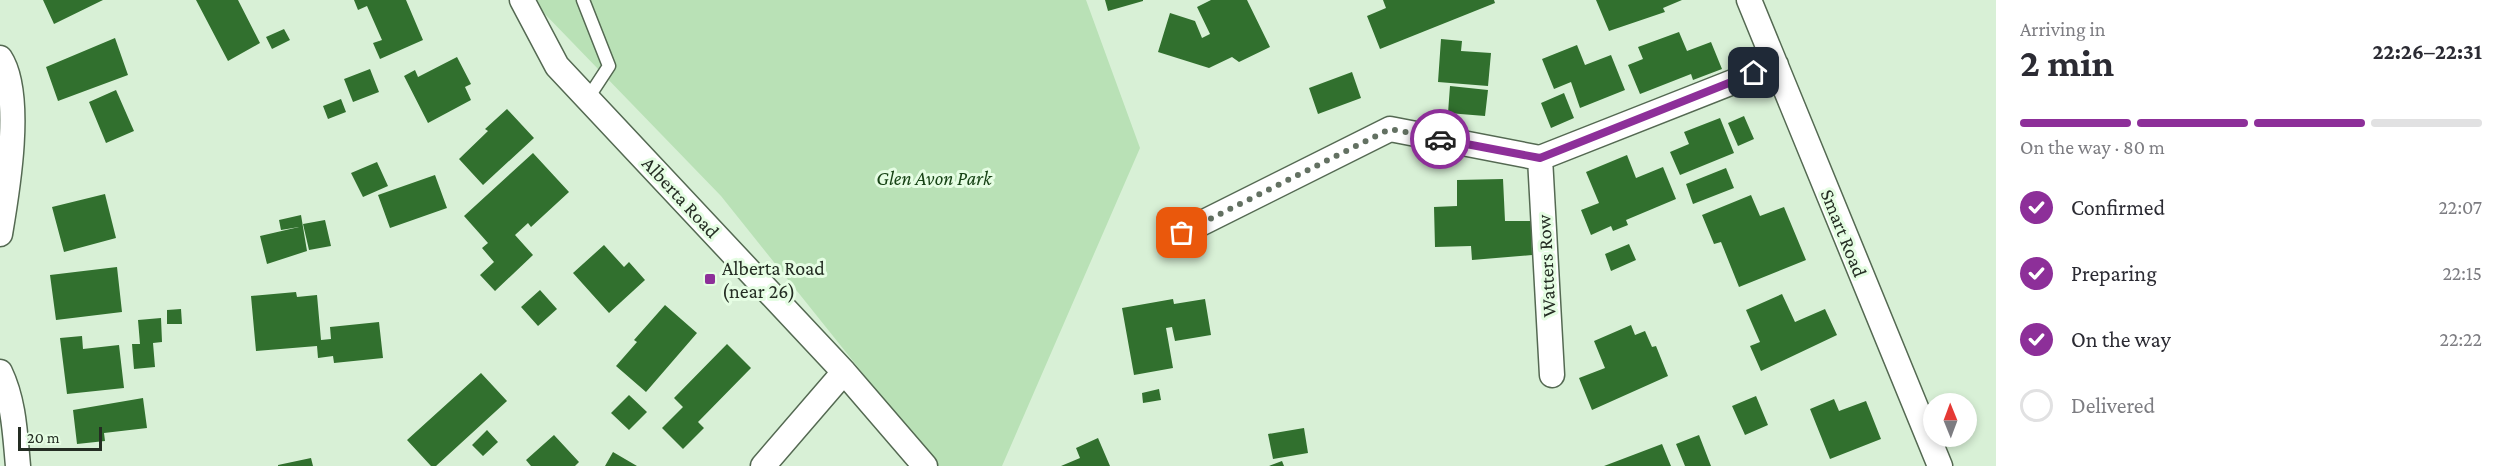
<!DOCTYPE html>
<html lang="en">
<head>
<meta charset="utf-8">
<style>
	:root { --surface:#fff; --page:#f7f7f7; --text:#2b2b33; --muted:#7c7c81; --line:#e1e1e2; --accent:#8d2f99 }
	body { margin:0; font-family:"Crimson Pro",serif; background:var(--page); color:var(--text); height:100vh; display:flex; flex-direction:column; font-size:22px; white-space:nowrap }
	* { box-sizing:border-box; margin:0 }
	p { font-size:20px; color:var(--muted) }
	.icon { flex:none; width:33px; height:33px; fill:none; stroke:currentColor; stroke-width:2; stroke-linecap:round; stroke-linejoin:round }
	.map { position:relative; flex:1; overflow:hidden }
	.sheet { display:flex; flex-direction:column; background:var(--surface); width:510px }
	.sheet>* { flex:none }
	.needle { width:39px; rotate:359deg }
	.controls { position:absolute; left:1923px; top:393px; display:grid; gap:12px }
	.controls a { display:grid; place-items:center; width:54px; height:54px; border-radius:50%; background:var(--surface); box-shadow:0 3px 9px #0003; font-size:30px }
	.scale { position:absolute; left:18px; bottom:15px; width:84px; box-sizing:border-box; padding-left:6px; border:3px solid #242d23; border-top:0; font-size:16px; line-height:21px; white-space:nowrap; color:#242d23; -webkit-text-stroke:4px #e5fde3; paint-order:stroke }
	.pin { position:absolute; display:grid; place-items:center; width:51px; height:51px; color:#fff; margin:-26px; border-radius:12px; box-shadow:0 3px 9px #0006 }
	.courier { position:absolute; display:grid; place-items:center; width:60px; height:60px; margin:-30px; border:4px solid #8d2f99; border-radius:50%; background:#fff; color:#222; box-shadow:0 2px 8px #0007 }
	.overview em { font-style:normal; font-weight:700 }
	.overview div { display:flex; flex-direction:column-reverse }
	.overview { display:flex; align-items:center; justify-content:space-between; height:102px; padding:0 24px }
	h1 { font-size:39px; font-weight:700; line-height:45px }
	.bar { display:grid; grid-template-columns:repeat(4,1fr); gap:9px 6px; align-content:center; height:72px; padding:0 24px }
	.bar i { height:8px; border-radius:4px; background:var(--line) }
	.bar .selected { background:var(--accent) }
	.bar p { grid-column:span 4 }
	ol { padding:0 24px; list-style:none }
	li { display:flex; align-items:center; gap:18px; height:66px }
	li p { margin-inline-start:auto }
	li .icon { padding:6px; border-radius:50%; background:var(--accent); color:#fff; stroke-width:4 }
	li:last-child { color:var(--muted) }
	li i { width:33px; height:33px; border:3px solid var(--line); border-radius:50% }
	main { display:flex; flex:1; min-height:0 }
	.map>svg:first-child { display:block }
	.green { fill:#b9e1b6 }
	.building { fill:#31702e }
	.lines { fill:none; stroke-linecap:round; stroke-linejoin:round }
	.service-casing { stroke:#546952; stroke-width:15 }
	.minor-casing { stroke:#546952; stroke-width:27 }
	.service { stroke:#fff; stroke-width:12 }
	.minor { stroke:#fff; stroke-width:24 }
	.done { stroke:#637162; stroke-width:6; stroke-dasharray:0 10.8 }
	.route { stroke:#8d2f99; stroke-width:8 }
	.poi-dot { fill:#8d2f99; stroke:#e5fde3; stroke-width:2 }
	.labels { text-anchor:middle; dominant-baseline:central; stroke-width:6; stroke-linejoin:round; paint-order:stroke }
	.park-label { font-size:20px; font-style:italic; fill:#174315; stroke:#e5fde3 }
	.street-label { font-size:20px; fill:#242d23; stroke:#e5fde3 }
	.poi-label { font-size:20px; fill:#242d23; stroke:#e5fde3; text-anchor:start }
</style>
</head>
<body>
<main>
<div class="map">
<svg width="1996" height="466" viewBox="0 0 1996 466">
	<rect width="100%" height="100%" fill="#d8f0d6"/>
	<!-- green -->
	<path class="green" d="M535,0H1086L1140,148L1002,466H937L721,196L540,9Z"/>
	<!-- building -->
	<path class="building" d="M43,0H103L54,24Z
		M196,0H238L260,43L228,61Z
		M354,0H406L423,40L380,59L373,43L382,40L367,6L358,10Z
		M1105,0H1143V1L1108,11Z
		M1211,0H1247L1270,47L1239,62L1232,57L1209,68L1158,52L1170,13L1195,21L1202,38L1210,34L1197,7Z
		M1383,0H1494L1495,3L1380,49L1367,16L1386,8Z
		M1596,0H1682L1663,8L1665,12L1609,31Z
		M284,29L290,40L272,49L266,37Z
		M1679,32L1687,51L1711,42L1722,69L1693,80L1691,74L1640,94L1628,65L1643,59L1638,47Z
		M115,38L128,75L58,101L46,67Z
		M1441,39L1462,41L1461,51L1491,53L1488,86L1438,82Z
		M1577,45L1585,65L1611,55L1625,90L1580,108L1571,82L1554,89L1542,59Z
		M457,57L471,84L465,87L471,100L428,123L404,76L415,70L418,77Z
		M370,69L379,92L353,102L344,79Z
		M1352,72L1361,98L1318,114L1309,88Z
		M1450,86L1488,90L1485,116L1448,113Z
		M116,90L134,131L106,143L89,102Z
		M1564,93L1574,118L1551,128L1541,103Z
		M341,99L346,112L328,119L323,106Z
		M507,109L534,138L483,185L459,159L488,131L485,129Z
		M1744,116L1754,139L1738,146L1728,123Z
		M1720,118L1734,153L1680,175L1670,152L1689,144L1684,132Z
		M533,153L569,192L531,227L528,223L515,235L533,255L495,291L480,275L494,262L482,248L488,243L464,216Z
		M1627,155L1636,178L1663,167L1676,199L1626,220L1628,225L1613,231L1611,226L1591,235L1581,210L1599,203L1586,172Z
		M377,162L388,186L363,197L351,173Z
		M1726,168L1734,188L1693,204L1686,184Z
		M435,175L447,208L390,228L378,195Z
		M1503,179L1505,221H1531L1532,255L1472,260L1471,246L1435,247L1434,207L1457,206V180Z
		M105,194L116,238L64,252L52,207Z
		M1751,195L1760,216L1784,207L1806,260L1739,287L1721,242L1714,244L1702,215Z
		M301,215L307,251L267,264L260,236L299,227L281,230L279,220Z
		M325,220L331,246L309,250L303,224Z
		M1629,244L1636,260L1611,271L1605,254Z
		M604,245L624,267L629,262L645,280L609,313L573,273Z
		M117,267L122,312L56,320L50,275Z
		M540,290L557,309L538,326L521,307Z
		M296,292L297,297L317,295L321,340L331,339L330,327L379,322L383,358L334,363L333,356L318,358L317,346L256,351L251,296Z
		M1782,294L1795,322L1825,309L1837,335L1761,371L1750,346L1760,342L1746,310Z
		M1173,299L1174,304L1205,299L1211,335L1175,341L1172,327L1166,328L1173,368L1134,375L1122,308Z
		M665,305L697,333L646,392L616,366L637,342L634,340Z
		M181,309L182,324H167V310Z
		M161,318L162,342L153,343L155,367L134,369L132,344H140L138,320Z
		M1631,325L1635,335L1645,331L1652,347L1656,346L1668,376L1592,410L1579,378L1605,368L1594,341Z
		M82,336L83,349L119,345L124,388L67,394L60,338Z
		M727,344L751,368L698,422L704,428L683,449L662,428L683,407L674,398Z
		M481,373L507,401L436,466H431L407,440Z
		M1159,389L1161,400L1143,403L1142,393Z
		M629,395L647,412L629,430L611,413Z
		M1756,396L1768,425L1745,435L1732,406Z
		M143,398L147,428L104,433L105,441L77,444L73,410Z
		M1834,399L1839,411L1866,401L1881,439L1830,459L1810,409Z
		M1304,428L1308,453L1273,459L1268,434Z
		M487,430L498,442L483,456L472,445Z
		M554,435L579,462L575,466H531L526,460Z
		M1699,435L1711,466H1685L1676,444Z
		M1098,438L1110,466H1061L1080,458L1076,448Z
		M1662,444L1671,466H1604Z
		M613,452L637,466H605Z
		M311,458L313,466H278V465Z
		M1282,461L1284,466H1269Z"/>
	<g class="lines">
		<!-- service casing -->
		<g class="service-casing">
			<path id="service" d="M583,0L609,66L588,98"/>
		</g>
		<!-- minor casing -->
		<g class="minor-casing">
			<path id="minor" d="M522,0L557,66L844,372L925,466
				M1749,0L1940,466
				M0,58C24,94 7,193 0,234
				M1540,158L1552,375
				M1182,233L1390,129L1540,158L1776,65
				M0,372C14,401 15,434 18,466
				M763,466L844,372"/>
		</g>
		<!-- service -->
		<use href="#service" class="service"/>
		<!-- minor -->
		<use href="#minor" class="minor"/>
	</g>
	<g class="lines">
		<!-- done -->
		<path class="done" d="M1182,233L1390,129L1440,139"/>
		<!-- route -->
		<path class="route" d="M1440,139L1540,158L1754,73"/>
	</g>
	<!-- markers -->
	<rect class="poi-dot" x="704" y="273" width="12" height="12" rx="3"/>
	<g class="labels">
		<!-- park labels -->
		<g class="park-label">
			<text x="934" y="178">Glen Avon Park</text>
		</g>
		<!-- street labels -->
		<g class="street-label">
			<text transform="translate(681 197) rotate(47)">Alberta Road</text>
			<text transform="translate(1844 233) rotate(68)">Smart Road</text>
			<text transform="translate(1546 266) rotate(-93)">Watters Row</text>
		</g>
		<!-- poi labels -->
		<g class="poi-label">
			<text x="722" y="268">Alberta Road<tspan x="722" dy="23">(near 26)</tspan></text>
		</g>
	</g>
</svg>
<div class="controls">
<a><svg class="needle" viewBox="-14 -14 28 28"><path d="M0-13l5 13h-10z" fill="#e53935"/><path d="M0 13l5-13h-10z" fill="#7c7c81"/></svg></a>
</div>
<div class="scale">20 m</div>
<div class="pin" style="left:1182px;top:233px;background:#ea580c"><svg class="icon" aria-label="bag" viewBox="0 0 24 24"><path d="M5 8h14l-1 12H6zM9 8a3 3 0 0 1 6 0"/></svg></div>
<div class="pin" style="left:1754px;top:73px;background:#1f2937"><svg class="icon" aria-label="home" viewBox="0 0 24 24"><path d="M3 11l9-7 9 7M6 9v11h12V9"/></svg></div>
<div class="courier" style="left:1440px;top:139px"><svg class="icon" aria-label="car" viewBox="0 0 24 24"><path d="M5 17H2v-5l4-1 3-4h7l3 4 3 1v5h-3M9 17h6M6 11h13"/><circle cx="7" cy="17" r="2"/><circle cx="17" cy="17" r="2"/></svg></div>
</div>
<section class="sheet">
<div class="overview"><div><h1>2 min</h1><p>Arriving in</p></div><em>22:26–22:31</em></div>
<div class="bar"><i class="selected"></i><i class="selected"></i><i class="selected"></i><i></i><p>On the way · 80 m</p></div>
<ol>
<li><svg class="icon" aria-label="check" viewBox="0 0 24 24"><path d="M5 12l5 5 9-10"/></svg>Confirmed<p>22:07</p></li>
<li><svg class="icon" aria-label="check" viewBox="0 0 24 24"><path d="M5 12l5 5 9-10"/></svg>Preparing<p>22:15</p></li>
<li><svg class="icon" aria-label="check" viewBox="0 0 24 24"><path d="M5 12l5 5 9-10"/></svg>On the way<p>22:22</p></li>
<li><i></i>Delivered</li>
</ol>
</section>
</main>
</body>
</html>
